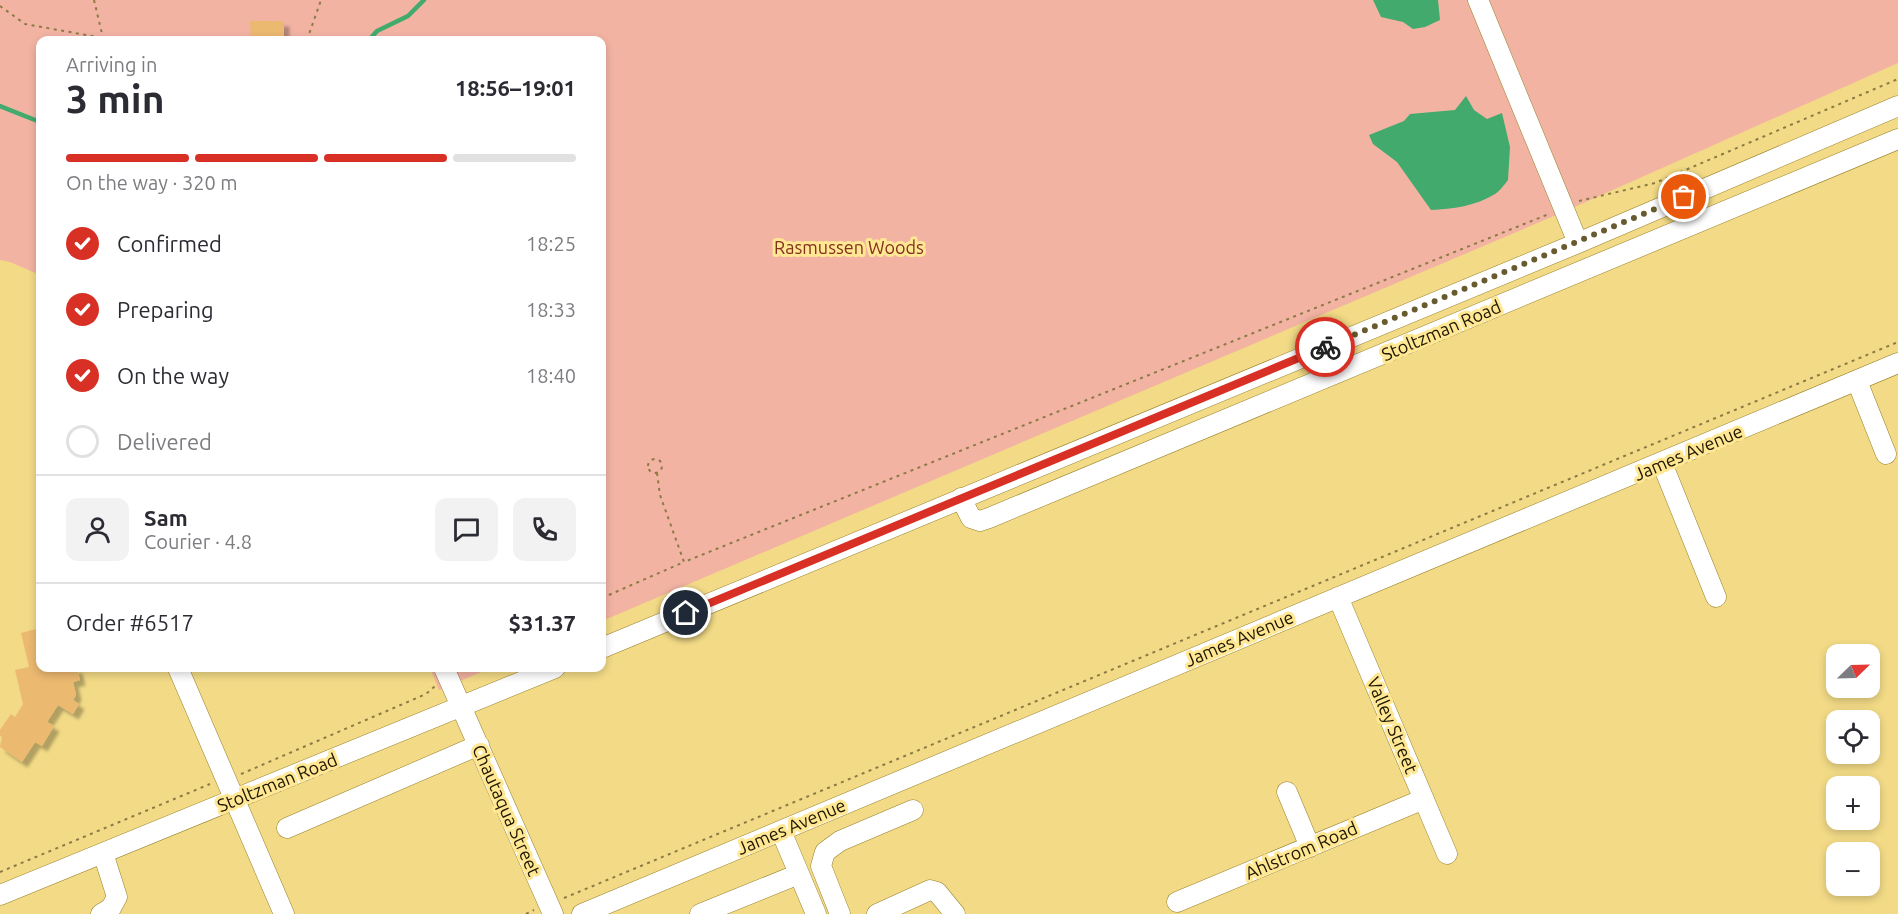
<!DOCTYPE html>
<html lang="en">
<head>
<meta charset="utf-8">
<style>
	:root { --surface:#fff; --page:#f2f2f3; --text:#2b2b33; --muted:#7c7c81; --line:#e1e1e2; --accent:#d93025 }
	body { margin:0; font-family:Ubuntu,sans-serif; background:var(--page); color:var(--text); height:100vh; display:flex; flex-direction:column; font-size:22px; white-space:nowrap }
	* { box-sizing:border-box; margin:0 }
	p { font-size:20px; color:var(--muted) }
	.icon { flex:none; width:33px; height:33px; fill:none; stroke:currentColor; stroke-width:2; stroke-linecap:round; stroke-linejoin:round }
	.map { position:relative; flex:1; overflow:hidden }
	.sheet { position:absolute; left:36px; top:36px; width:570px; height:636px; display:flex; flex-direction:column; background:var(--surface); border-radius:12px; box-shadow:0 3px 9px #0003 }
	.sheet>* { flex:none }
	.needle { width:39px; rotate:67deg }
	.tools { position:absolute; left:1826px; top:644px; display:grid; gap:12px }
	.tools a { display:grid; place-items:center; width:54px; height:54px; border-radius:12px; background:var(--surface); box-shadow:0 3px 9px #0003; font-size:30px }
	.pin { position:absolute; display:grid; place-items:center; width:51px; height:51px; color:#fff; margin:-26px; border:3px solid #fff; border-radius:50%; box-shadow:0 2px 6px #0007 }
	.courier { position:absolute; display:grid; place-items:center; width:60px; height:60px; margin:-30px; border:4px solid #d93025; border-radius:50%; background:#fff; color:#222; box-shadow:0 2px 8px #0007 }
	.headline em { font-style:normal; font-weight:700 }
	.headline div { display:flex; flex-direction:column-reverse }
	.headline { display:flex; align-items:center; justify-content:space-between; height:102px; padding:0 30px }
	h1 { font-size:39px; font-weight:700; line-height:45px }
	.bar { display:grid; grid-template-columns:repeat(4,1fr); gap:9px 6px; align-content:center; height:72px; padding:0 30px }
	.bar i { height:8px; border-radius:4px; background:var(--line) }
	.bar .selected { background:var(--accent) }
	.bar p { grid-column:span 4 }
	.line { display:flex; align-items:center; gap:15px; padding:0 30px; border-top:2px solid var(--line) }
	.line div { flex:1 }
	.round { display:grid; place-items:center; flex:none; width:63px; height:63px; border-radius:12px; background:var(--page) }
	ol { padding:0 30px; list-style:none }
	li { display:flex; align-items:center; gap:18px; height:66px }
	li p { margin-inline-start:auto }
	li .icon { padding:6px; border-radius:50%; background:var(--accent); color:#fff; stroke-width:4 }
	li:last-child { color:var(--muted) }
	li i { width:33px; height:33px; border:3px solid var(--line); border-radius:50% }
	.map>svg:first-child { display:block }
	.green { fill:#f3b3a3 }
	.water { fill:#41aa6c }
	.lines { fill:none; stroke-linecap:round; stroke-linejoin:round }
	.stream { stroke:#41aa6c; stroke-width:4.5 }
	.building { fill:#ecb971; filter:url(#shadow) }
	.minor-casing { stroke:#98822b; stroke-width:21 }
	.path { stroke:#8a7b45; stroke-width:2; stroke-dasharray:3 4.5; stroke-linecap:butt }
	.minor { stroke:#fff; stroke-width:20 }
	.done { stroke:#685b2f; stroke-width:6; stroke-dasharray:0 10.8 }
	.route { stroke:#d93025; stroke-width:8 }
	.labels { text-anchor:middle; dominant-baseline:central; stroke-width:6; stroke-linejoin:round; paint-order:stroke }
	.park-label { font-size:18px; fill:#82301d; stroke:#ffe793 }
	.street-label { font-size:18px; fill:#1d1600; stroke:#ffe793 }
</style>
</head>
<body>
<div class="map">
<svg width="1898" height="914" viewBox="0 0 1898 914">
	<defs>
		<filter id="shadow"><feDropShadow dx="5.5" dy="5.5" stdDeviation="1.5" flood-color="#0004"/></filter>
	</defs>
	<rect width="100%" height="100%" fill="#f2da86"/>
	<!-- green -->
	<path class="green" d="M0,0H1898V63L1561,213L602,621V40H40V275L10,262L0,260Z
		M430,668H491L439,690Z"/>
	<!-- water -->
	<path class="water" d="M1373,0H1438L1440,20L1425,27L1413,29L1403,22L1381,17Z
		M1466,96L1474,110L1487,119L1502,113L1510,147L1508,180C1504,185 1500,191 1495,194C1476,206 1452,209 1431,210L1397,162L1373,144L1369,135L1404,121L1410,114L1455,110Z"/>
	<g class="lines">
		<!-- stream -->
		<path class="stream" d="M369,40L377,31L408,16L424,0
			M0,106L40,122"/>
	</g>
	<!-- building -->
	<path class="building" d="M250,21H284V40H251Z
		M40,628V668H77L80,680L73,682L76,695L73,700L79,704L73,714L58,705L47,722L54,726L42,746L35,742L22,762L0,747L2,737L0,736V730L11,714L15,717L23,704L15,670L29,667L21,633Z"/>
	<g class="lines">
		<!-- minor casing -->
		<g class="minor-casing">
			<path id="minor" d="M1478,0L1578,243
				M1857,381L1886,454
				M1662,463L1716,597
				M961,498L971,518L980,521L989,518L1898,139
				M1338,597L1447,854
				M602,648L1578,243L1898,106
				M178,668L284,914
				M444,668L553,914
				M1287,792L1310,847
				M287,828L479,745
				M781,831L816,914
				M0,895L555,668
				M1177,902L1424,799
				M101,914L111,908L117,897L103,853
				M582,914L1898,363
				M700,914L799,874
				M840,914L821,866L825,852L840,841L913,810
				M877,914L930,890L937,892L955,914"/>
		</g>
		<!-- path -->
		<path class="path" d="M94,0L103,38
			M0,6L25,24L103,38L108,40
			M307,40L321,0
			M1579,201L1655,183L1898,79
			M648 466a7 7 0 1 1 14 0a7 7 0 1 1-14 0Z
			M657,473L660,495L684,562L1549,214
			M602,598L684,562
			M241,774L426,694L435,686
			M0,872L210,784
			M564,898L1898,342
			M526,914L534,910"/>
		<!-- minor -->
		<use href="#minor" class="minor"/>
	</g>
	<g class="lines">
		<!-- done -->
		<path class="done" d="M1325,347L1684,197"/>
		<!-- route -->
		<path class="route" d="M686,613L1325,347"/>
	</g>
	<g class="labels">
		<!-- park labels -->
		<g class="park-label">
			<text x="849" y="247">Rasmussen Woods</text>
		</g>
		<!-- street labels -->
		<g class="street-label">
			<text transform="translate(1441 330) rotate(-23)">Stoltzman Road</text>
			<text transform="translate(1688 452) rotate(-23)">James Avenue</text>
			<text transform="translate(1239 638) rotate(-23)">James Avenue</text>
			<text transform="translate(1393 725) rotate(67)">Valley Street</text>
			<text transform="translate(277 782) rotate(-22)">Stoltzman Road</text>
			<text transform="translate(507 810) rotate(66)">Chautaqua Street</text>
			<text transform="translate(791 826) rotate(-23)">James Avenue</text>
			<text transform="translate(1301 850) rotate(-23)">Ahlstrom Road</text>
		</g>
	</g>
</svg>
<div class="tools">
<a><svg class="needle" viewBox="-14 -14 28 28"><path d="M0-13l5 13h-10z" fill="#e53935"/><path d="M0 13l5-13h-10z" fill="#7c7c81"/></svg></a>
<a><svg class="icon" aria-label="locate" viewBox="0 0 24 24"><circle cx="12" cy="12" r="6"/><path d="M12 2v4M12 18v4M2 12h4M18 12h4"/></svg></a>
<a>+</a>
<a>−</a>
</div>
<div class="pin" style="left:1684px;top:197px;background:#ea580c"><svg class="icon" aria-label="bag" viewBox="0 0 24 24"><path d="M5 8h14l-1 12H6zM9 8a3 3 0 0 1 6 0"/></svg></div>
<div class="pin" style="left:686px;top:613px;background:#1f2937"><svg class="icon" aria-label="home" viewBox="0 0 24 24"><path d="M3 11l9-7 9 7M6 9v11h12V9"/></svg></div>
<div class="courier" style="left:1325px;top:347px"><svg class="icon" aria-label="bike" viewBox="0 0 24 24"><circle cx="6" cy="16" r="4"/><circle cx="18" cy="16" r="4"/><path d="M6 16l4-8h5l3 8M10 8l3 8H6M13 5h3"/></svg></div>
<section class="sheet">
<div class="headline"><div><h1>3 min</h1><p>Arriving in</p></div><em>18:56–19:01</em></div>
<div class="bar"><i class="selected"></i><i class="selected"></i><i class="selected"></i><i></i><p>On the way · 320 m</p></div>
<ol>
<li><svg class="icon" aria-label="check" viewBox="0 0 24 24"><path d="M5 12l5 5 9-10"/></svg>Confirmed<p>18:25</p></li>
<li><svg class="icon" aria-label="check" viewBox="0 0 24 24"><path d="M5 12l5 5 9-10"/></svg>Preparing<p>18:33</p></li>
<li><svg class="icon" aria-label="check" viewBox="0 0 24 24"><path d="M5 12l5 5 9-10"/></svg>On the way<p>18:40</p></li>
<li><i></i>Delivered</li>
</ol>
<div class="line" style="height:108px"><a class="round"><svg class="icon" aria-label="person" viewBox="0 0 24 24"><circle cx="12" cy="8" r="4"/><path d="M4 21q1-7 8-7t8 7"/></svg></a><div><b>Sam</b><p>Courier · 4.8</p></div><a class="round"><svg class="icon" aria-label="chat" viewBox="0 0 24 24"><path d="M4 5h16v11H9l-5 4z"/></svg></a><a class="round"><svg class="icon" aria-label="phone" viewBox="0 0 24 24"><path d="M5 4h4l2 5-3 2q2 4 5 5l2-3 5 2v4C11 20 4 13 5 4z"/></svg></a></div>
<div class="line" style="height:78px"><div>Order #6517</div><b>$31.37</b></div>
</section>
</div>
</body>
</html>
